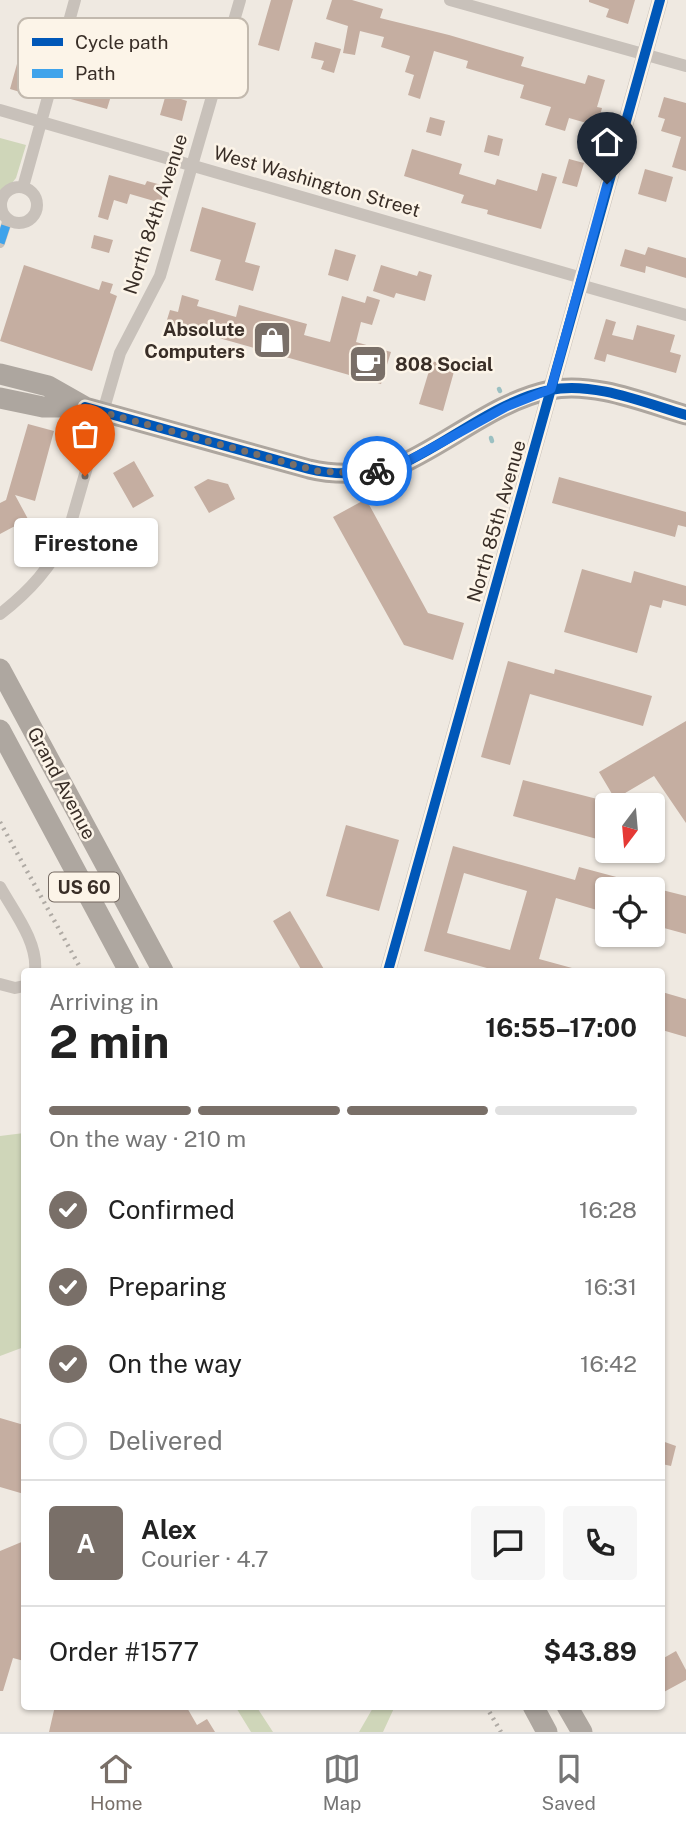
<!DOCTYPE html>
<html lang="en">
<head>
<meta charset="utf-8">
<style>
	:root { --surface:#fff; --page:#f6f6f6; --text:#222; --muted:#767676; --line:#e0e0e0; --accent:#796f68 }
	body { margin:0; font-family:"Public Sans",sans-serif; background:var(--page); color:var(--text); height:100vh; display:flex; flex-direction:column; font-size:26px; white-space:nowrap }
	* { box-sizing:border-box; margin:0 }
	p { font-size:23px; color:var(--muted) }
	.icon { flex:none; width:38px; height:38px; fill:none; stroke:currentColor; stroke-width:2; stroke-linecap:round; stroke-linejoin:round }
	.map { position:relative; flex:1; overflow:hidden }
	.panel { position:absolute; left:21px; top:968px; width:644px; height:742px; display:flex; flex-direction:column; background:var(--surface); border-radius:7px; box-shadow:0 2px 5px #0004 }
	.panel>* { flex:none }
	.needle { width:46px; rotate:196deg }
	.controls { position:absolute; left:595px; top:793px; display:grid; gap:14px }
	.controls a { display:grid; place-items:center; width:70px; height:70px; border-radius:7px; background:var(--surface); box-shadow:0 2px 5px #0004; font-size:35px }
	.pin { position:absolute; display:grid; place-items:center; width:60px; height:60px; color:#fff; margin:-72px -30px; border-radius:50% 50% 50% 0; rotate:-45deg; box-shadow:0 0 7px #0007 }
	.pin .icon { rotate:45deg }
	.courier { position:absolute; display:grid; place-items:center; width:70px; height:70px; margin:-35px; border:5px solid #1a73e8; border-radius:50%; background:#fff; color:#222; box-shadow:0 2px 9px #0007 }
	.bubble { position:absolute; height:49px; border-radius:7px; background:var(--surface); box-shadow:0 2px 5px #0004; font-size:23px; font-weight:700; line-height:49px; text-align:center }
	.overview em { font-style:normal; font-weight:700 }
	.overview div { display:flex; flex-direction:column-reverse }
	.overview { display:flex; align-items:center; justify-content:space-between; height:119px; padding:0 28px }
	h1 { font-size:46px; font-weight:700; line-height:52px }
	.bar { display:grid; grid-template-columns:repeat(4,1fr); gap:10px 7px; align-content:center; height:84px; padding:0 28px }
	.bar i { height:9px; border-radius:5px; background:var(--line) }
	.bar .on { background:var(--accent) }
	.bar p { grid-column:span 4 }
	.line { display:flex; align-items:center; gap:18px; padding:0 28px; border-top:2px solid var(--line) }
	.line div { flex:1 }
	.round { display:grid; place-items:center; flex:none; width:74px; height:74px; border-radius:7px; background:var(--page) }
	ol { padding:0 28px; list-style:none }
	li { display:flex; align-items:center; gap:21px; height:77px }
	li p { margin-inline-start:auto }
	li .icon { padding:7px; border-radius:50%; background:var(--accent); color:#fff; stroke-width:4 }
	li:last-child { color:var(--muted) }
	li i { width:38px; height:38px; border:4px solid var(--line); border-radius:50% }
	.menu { display:flex; justify-content:space-around; align-items:center; height:98px; border-top:2px solid var(--line); background:var(--surface); font-size:19px; color:var(--muted) }
	.menu a { display:grid; justify-items:center; gap:4px }
	.menu .on { color:var(--accent) }
	.map>svg:first-child { display:block }
	.green { fill:#cfd6b9 }
	.lines { fill:none; stroke-linecap:round; stroke-linejoin:round }
	.stream { stroke:#9bc0c2; stroke-width:4.5 }
	.building { fill:#c5aea1; fill-rule:evenodd }
	.pedestrian { stroke:#c8c1ba; stroke-width:10 }
	.minor { stroke:#c8c1ba; stroke-width:12 }
	.tertiary { stroke:#c8c1ba; stroke-width:16 }
	.primary { stroke:#ada69f; stroke-width:21 }
	.trunk { stroke:#aea7a0; stroke-width:21 }
	.rail { stroke:#afaaa4; stroke-width:4.5; stroke-dasharray:2 5; stroke-linecap:butt }
	.quiet { stroke:#3fa3eb; stroke-width:9; stroke-dasharray:18 9; stroke-linecap:butt }
	.cycleway-casing { stroke:#fcf4e8; stroke-width:15 }
	.cycleway { stroke:#0057b8; stroke-width:10 }
	.done { stroke:#796f68; stroke-width:7; stroke-dasharray:0 12.6 }
	.route { stroke:#1a73e8; stroke-width:9 }
	.labels { text-anchor:middle; dominant-baseline:central; stroke-width:5; stroke-linejoin:round; paint-order:stroke }
	.shield { fill:#fcf4e8; stroke:#746961; stroke-width:2 }
	.shield-label { font-size:18px; font-weight:bold; fill:#392e27 }
	.street-label { font-size:19px; fill:#392e27; stroke:#fcf4e8 }
	.poi-label { font-size:19px; font-weight:bold; fill:#392e27; stroke:#fcf4e8; text-anchor:end }
	.key { fill:#fcf4e8; stroke:#c2b9ae; stroke-width:2 }
	.key-label { font-size:19px; fill:#392e27 }
</style>
</head>
<body>
<div class="map">
<svg width="686" height="1732" viewBox="0 0 686 1732">
	<rect width="100%" height="100%" fill="#efe9e1"/>
	<!-- green -->
	<path class="green" d="M0,138L26,145L16,178L0,198Z
		M24,1133V1347L0,1356V1136Z
		M235,1706H256L273,1732H251Z
		M374,1706H395L383,1732H359Z"/>
	<g class="lines">
		<!-- stream -->
		<path class="stream" d="M499,389L500,391
			M491,438L492,441"/>
	</g>
	<!-- building -->
	<path class="building" d="M271,0H293L279,51L258,45Z
		M332,0H352L383,9L380,18L449,35L524,57L521,66L585,84L588,75L605,80L597,107L602,108L597,126L569,118L565,131L545,125L551,107L520,98L524,85L466,68L468,61L434,51L420,99L408,95L414,75L405,72L410,56L381,47L384,37L360,31L355,55L343,53L348,26L326,19Z
		M589,0H635L628,24L606,17L609,9L589,2Z
		M315,42L341,49L334,73L321,69L324,61L311,58Z
		M22,46L50,54L37,97L10,89Z
		M74,75L114,86L107,109L67,98Z
		M166,94L187,101L182,121L160,115Z
		M664,97L686,103V171L672,167L681,137L661,131L665,119L658,117Z
		M430,117L445,121L441,136L426,132Z
		M488,135L503,139L499,156L484,152Z
		M412,149L462,164L459,174L495,185L497,179L537,191L542,173L557,177L541,229L487,214L488,210L461,203L464,195L404,176Z
		M569,159L584,163L577,187L562,183Z
		M645,169L673,177L666,202L638,194Z
		M109,175L145,185L147,181L165,186L161,203L130,194L127,204L114,200L108,220L98,217Z
		M202,207L256,223L245,262L260,266L253,291L215,280L221,260L190,251Z
		M94,235L113,240L109,253L91,248Z
		M648,247L686,258V278L646,266L645,273L620,266L625,249L645,255Z
		M335,249L356,255L348,281L328,275Z
		M24,265L99,290L102,281L113,284L110,293L117,296L92,371L0,341Z
		M381,265L417,276L419,271L432,275L425,301L396,293L394,298L373,291Z
		M182,295L199,300L197,306L236,317L239,305L307,324L304,335L330,342L342,296L365,303L367,296L380,300L372,325L361,322L356,342L391,352L381,384L166,323L170,310L178,312Z
		M606,319L616,322L612,335L633,340L637,325L675,335L670,352L681,355L676,373L607,354L605,362L594,359Z
		M432,361L455,368L443,411L419,404Z
		M28,424L54,431L35,501L15,495L28,519L0,534V503L6,500Z
		M134,461L154,496L133,508L113,473Z
		M559,477L686,512V527L678,525L675,537L552,503Z
		M208,479L228,484L235,499L209,513L194,487Z
		M366,499L428,613L464,623L453,660L404,645L333,517Z
		M582,569L631,583L634,571L686,586V606L663,600L661,608L650,605L637,653L564,632Z
		M508,661L554,674L555,669L652,696L643,726L530,694L510,765L481,757Z
		M686,721V823L654,776L615,799L599,772Z
		M523,780L605,801L597,839L513,816Z
		M346,825L399,840L379,911L326,896Z
		M453,846L575,880L579,867L650,886V889H621L607,885V913L556,898L539,959L572,968V971H498L424,951ZM464,873L527,891L510,950L447,933Z
		M662,890L686,896V934L653,925V902L659,904Z
		M290,911L325,971H302L273,921Z
		M662,992L686,999V1037L662,1030Z
		M0,1418L24,1425V1494L0,1487Z
		M662,1441L676,1446L671,1466L662,1464Z
		M24,1541V1661L13,1658L3,1691H0V1551Z
		M676,1651L686,1670V1680L662,1693V1659Z
		M55,1706H186L197,1725L207,1719L215,1732H49Z"/>
	<g class="lines">
		<!-- pedestrian -->
		<path class="pedestrian" d="M0,243L8,219"/>
		<!-- minor -->
		<path class="minor" d="M450,0L686,66
			M0,110L582,278
			M23,187L75,0
			M1 205a18 18 0 1 1 36 0a18 18 0 1 1-36 0Z
			M580,285L686,315
			M0,614C30,591 51,567 68,533L120,353L160,276L240,0
			M0,887C14,912 38,942 35,971
			M0,984L15,988L24,986"/>
		<!-- tertiary -->
		<path class="tertiary" d="M388,971L660,0"/>
		<!-- primary -->
		<path class="primary" d="M0,374L48,386L85,407L309,469C337,476 365,474 393,468C446,446 493,402 550,390C593,381 645,403 686,415
			M0,398L43,407H84"/>
		<!-- trunk -->
		<path class="trunk" d="M0,669L163,971
			M0,730L129,971
			M533,1706L547,1732
			M567,1706L582,1732"/>
		<!-- rail -->
		<path class="rail" d="M0,822L82,971
			M486,1706L501,1732"/>
		<!-- quiet -->
		<path class="quiet" d="M0,243L8,219"/>
		<!-- cycleway casing -->
		<g class="cycleway-casing">
			<path id="cycleway" d="M85,407L309,469C337,476 365,474 393,468C446,446 493,402 550,390C593,381 645,403 686,415
				M388,971L660,0"/>
		</g>
		<!-- cycleway -->
		<use href="#cycleway" class="cycleway"/>
	</g>
	<g class="lines">
		<!-- done -->
		<path class="done" d="M85,476L102,412L317,471L356,473L377,471"/>
		<!-- route -->
		<path class="route" d="M377,471L410,460L506,407L551,389L607,184"/>
	</g>
	<!-- icons -->
	<defs>
		<g id="shop-square" transform="scale(2.0125)"><rect x="-9" y="-9" width="18" height="18" rx="4" fill="#796f68" stroke="#fcf4e8"/><path d="M-5-2.5h2.3a2.7 3.5 0 0 1 5.4 0H5L5.5 6h-11ZM-1.5-2.5h3a1.5 2.3 0 0 0-3 0Z" fill="#fff"/></g>
		<g id="cafe-square" transform="scale(2.0125)"><rect x="-9" y="-9" width="18" height="18" rx="4" fill="#796f68" stroke="#fcf4e8"/><path d="M-5.5-4.5H6V0H3Q3 3.5 0 3.5H-2.5Q-5.5 3.5-5.5 0ZM3-3.2v2h1.7v-2ZM-6 4.5H4V6H-6Z" fill="#fff"/></g>
	</defs>
	<g fill-rule="evenodd">
		<use href="#shop-square" x="272" y="340"/>
		<use href="#cafe-square" x="368" y="364"/>
	</g>
	<g class="labels">
		<!-- shield labels -->
		<rect class="shield" x="49" y="872.5" width="70" height="29" rx="5"/>
		<g class="shield-label">
			<text x="84" y="887">US 60</text>
		</g>
		<!-- street labels -->
		<g class="street-label">
			<text transform="translate(317 181) rotate(16)">West Washington Street</text>
			<text transform="translate(155 214) rotate(-72)">North 84th Avenue</text>
			<text transform="translate(496 521) rotate(-74)">North 85th Avenue</text>
			<text transform="translate(62 783) rotate(62)">Grand Avenue</text>
		</g>
		<!-- poi labels -->
		<g class="poi-label">
			<text x="245" y="329">Absolute<tspan x="245" dy="22">Computers</tspan></text>
			<text x="395" y="364" text-anchor="start">808 Social</text>
		</g>
	</g>
	<!-- legend -->
	<rect x="18" y="18" width="230" height="80" rx="10" class="key"/>
	<rect x="32" y="38" width="31" height="8" fill="#0057b8"/>
	<rect x="32" y="69" width="31" height="9" fill="#3fa3eb"/>
	<g class="key-label">
		<text x="75" y="49">Cycle path</text>
		<text x="75" y="80">Path</text>
	</g>
</svg>
<div class="controls">
<a><svg class="needle" viewBox="-14 -14 28 28"><path d="M0-13l5 13h-10z" fill="#e53935"/><path d="M0 13l5-13h-10z" fill="#767676"/></svg></a>
<a><svg class="icon" aria-label="locate" viewBox="0 0 24 24"><circle cx="12" cy="12" r="6"/><path d="M12 2v4M12 18v4M2 12h4M18 12h4"/></svg></a>
</div>
<div class="pin" style="left:85px;top:476px;background:#ea580c"><svg class="icon" aria-label="bag" viewBox="0 0 24 24"><path d="M5 8h14l-1 12H6zM9 8a3 3 0 0 1 6 0"/></svg></div>
<div class="pin" style="left:607px;top:184px;background:#1f2937"><svg class="icon" aria-label="home" viewBox="0 0 24 24"><path d="M3 11l9-7 9 7M6 9v11h12V9"/></svg></div>
<div class="courier" style="left:377px;top:471px"><svg class="icon" aria-label="bike" viewBox="0 0 24 24"><circle cx="6" cy="16" r="4"/><circle cx="18" cy="16" r="4"/><path d="M6 16l4-8h5l3 8M10 8l3 8H6M13 5h3"/></svg></div>
<div class="bubble" style="left:14px;top:518px;width:144px">Firestone</div>
<section class="panel">
<div class="overview"><div><h1>2 min</h1><p>Arriving in</p></div><em>16:55–17:00</em></div>
<div class="bar"><i class="on"></i><i class="on"></i><i class="on"></i><i></i><p>On the way · 210 m</p></div>
<ol>
<li><svg class="icon" aria-label="check" viewBox="0 0 24 24"><path d="M5 12l5 5 9-10"/></svg>Confirmed<p>16:28</p></li>
<li><svg class="icon" aria-label="check" viewBox="0 0 24 24"><path d="M5 12l5 5 9-10"/></svg>Preparing<p>16:31</p></li>
<li><svg class="icon" aria-label="check" viewBox="0 0 24 24"><path d="M5 12l5 5 9-10"/></svg>On the way<p>16:42</p></li>
<li><i></i>Delivered</li>
</ol>
<div class="line" style="height:126px"><b class="round" style="background:var(--accent);color:#fff">A</b><div><b>Alex</b><p>Courier · 4.7</p></div><a class="round"><svg class="icon" aria-label="chat" viewBox="0 0 24 24"><path d="M4 5h16v11H9l-5 4z"/></svg></a><a class="round"><svg class="icon" aria-label="phone" viewBox="0 0 24 24"><path d="M5 4h4l2 5-3 2q2 4 5 5l2-3 5 2v4C11 20 4 13 5 4z"/></svg></a></div>
<div class="line" style="height:91px"><div>Order #1577</div><b>$43.89</b></div>
</section>
</div>
<nav class="menu">
<a class="on"><svg class="icon" aria-label="home" viewBox="0 0 24 24"><path d="M3 11l9-7 9 7M6 9v11h12V9"/></svg>Home</a>
<a><svg class="icon" aria-label="map" viewBox="0 0 24 24"><path d="M3 6l6-2 6 2 6-2v14l-6 2-6-2-6 2zM9 4v14M15 6v14"/></svg>Map</a>
<a><svg class="icon" aria-label="saved" viewBox="0 0 24 24"><path d="M7 4h10v16l-5-4-5 4z"/></svg>Saved</a>
</nav>
</body>
</html>
